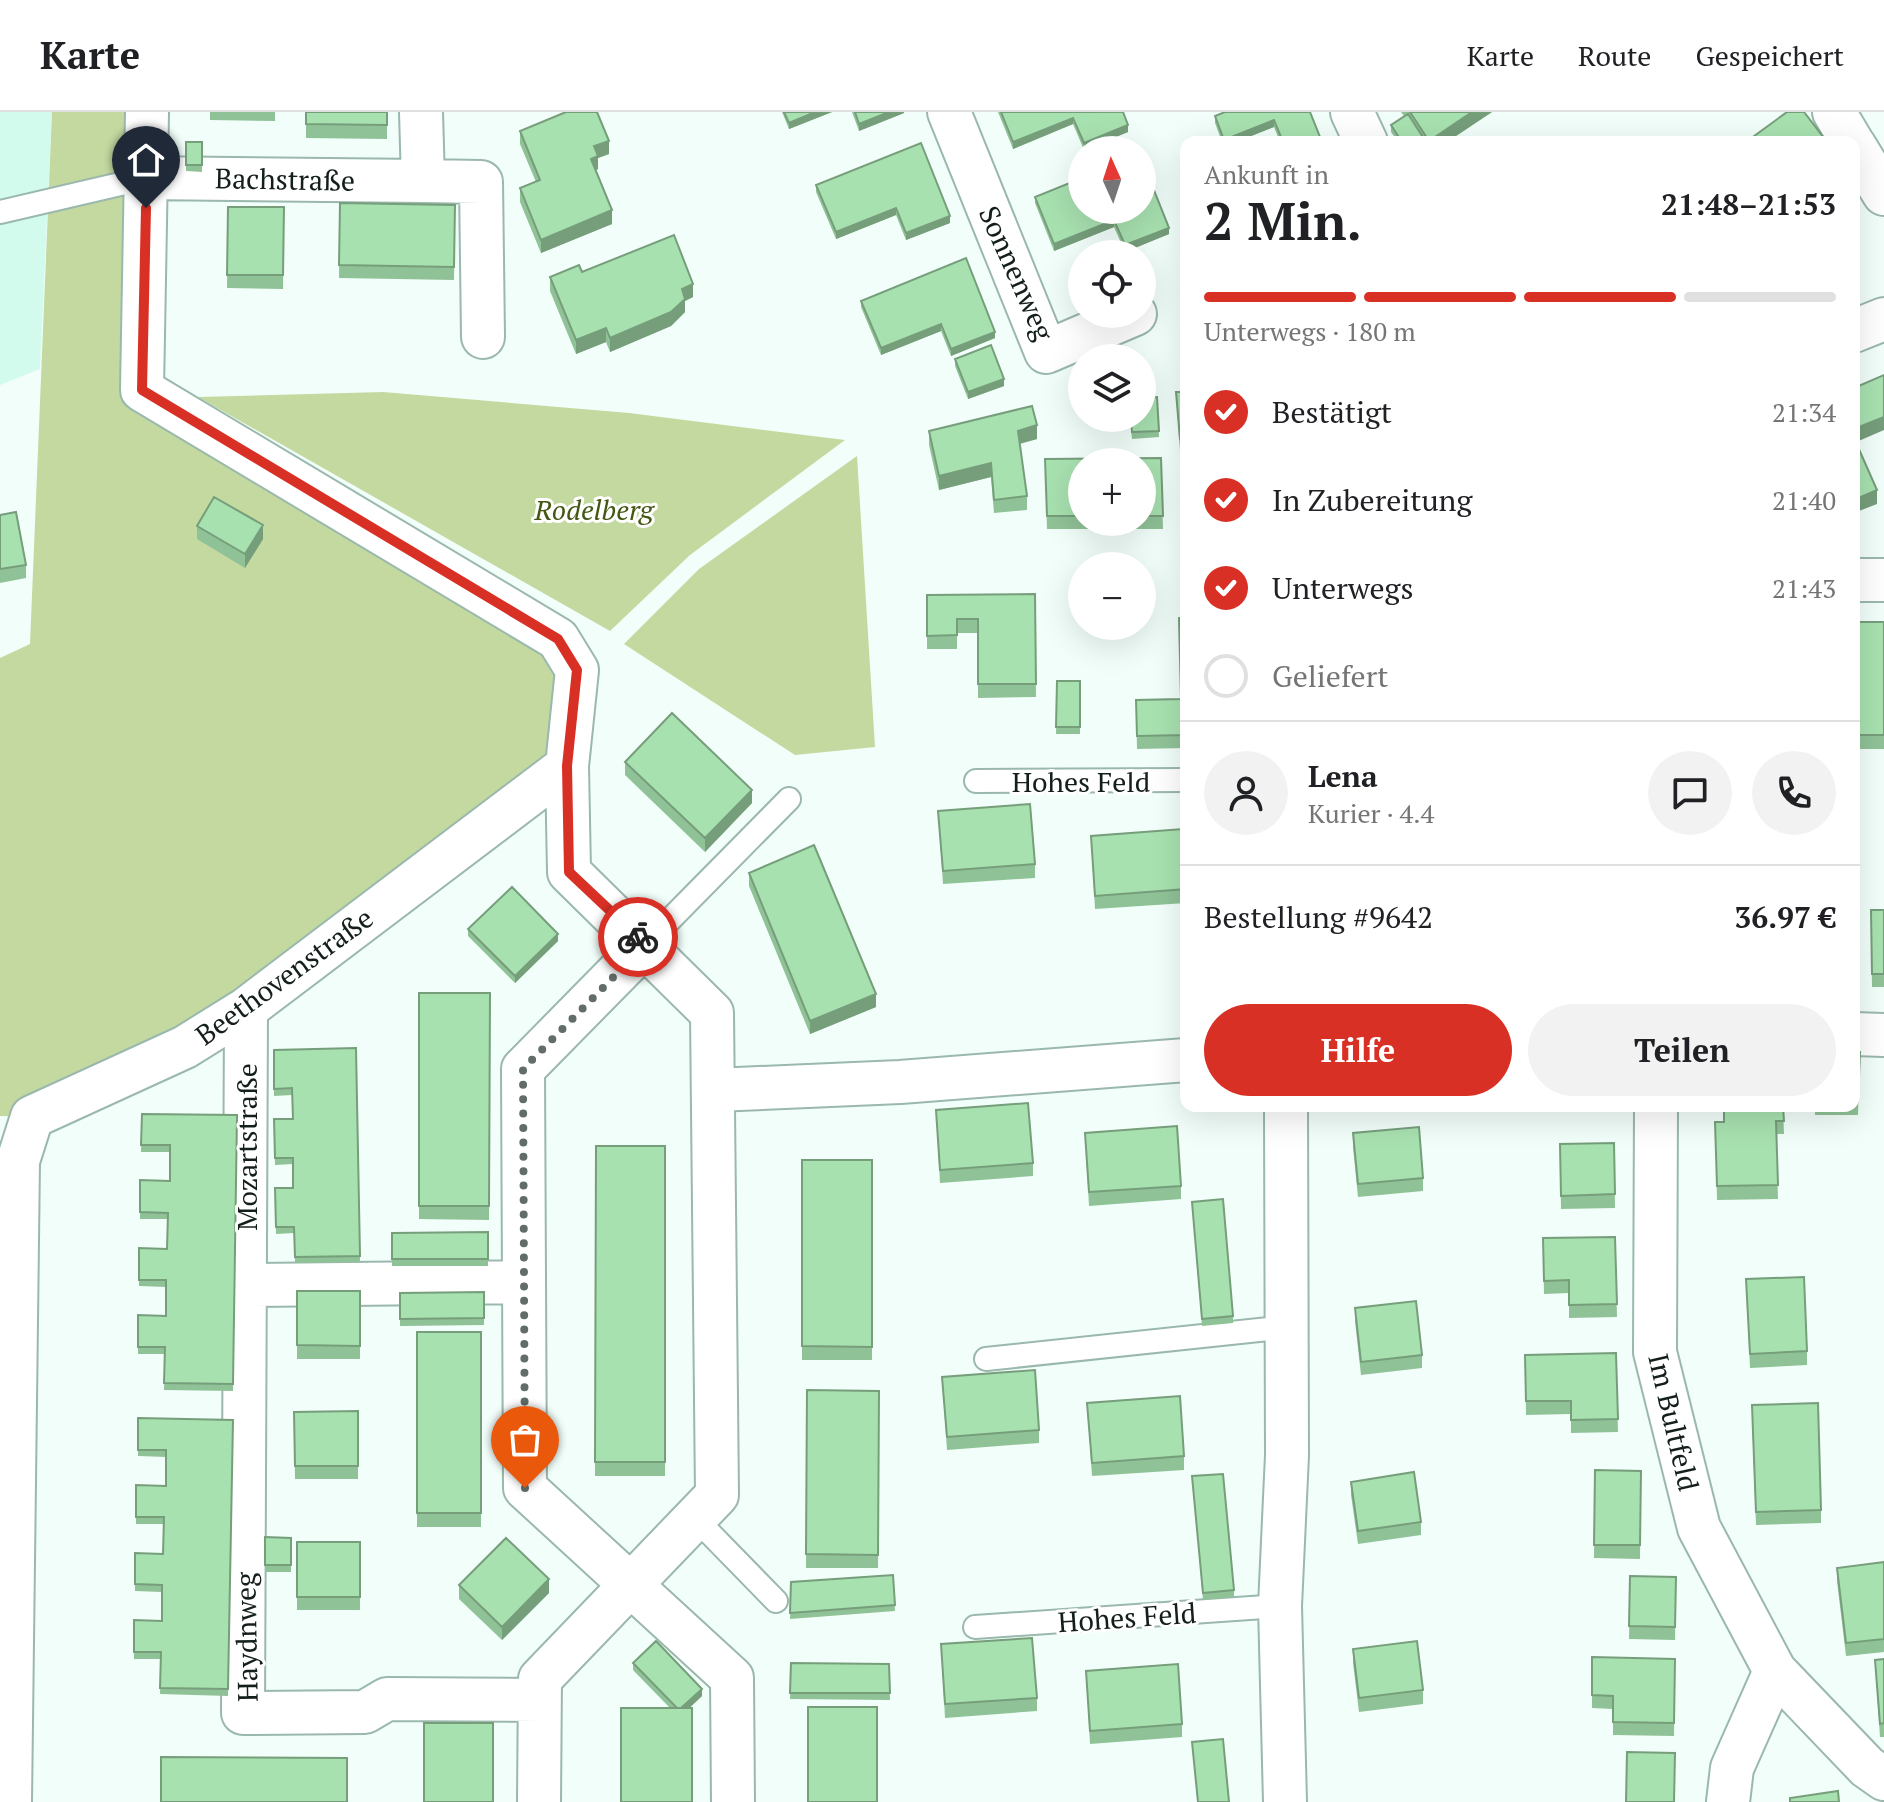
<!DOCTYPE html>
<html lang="de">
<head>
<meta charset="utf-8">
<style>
	:root { --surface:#fff; --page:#f2f2f2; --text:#202124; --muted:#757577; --line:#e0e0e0; --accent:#d93025 }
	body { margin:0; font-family:"PT Serif",serif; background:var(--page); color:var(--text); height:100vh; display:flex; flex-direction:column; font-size:30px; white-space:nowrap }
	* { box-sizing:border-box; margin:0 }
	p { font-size:26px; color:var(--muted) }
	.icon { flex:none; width:44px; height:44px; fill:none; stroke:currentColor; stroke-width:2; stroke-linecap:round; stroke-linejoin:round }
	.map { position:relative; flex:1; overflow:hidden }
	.panel { position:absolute; left:1180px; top:24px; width:680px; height:976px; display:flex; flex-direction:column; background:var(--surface); border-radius:16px; box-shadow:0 8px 32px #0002 }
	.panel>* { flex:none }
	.needle { width:52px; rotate:357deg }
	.tools { position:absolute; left:1068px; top:24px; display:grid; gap:16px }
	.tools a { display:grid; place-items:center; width:88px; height:88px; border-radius:50%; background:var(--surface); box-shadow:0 8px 32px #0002; font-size:40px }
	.pin { position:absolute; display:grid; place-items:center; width:68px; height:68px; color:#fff; margin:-82px -34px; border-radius:50% 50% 50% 0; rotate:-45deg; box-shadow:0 0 8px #0007 }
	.pin .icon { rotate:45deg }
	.courier { position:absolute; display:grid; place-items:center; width:80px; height:80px; margin:-40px; border:6px solid #d93025; border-radius:50%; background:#fff; color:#222; box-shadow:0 2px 10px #0007 }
	.overview em { font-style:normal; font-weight:700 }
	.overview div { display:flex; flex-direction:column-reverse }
	.overview { display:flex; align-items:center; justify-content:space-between; height:136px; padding:0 24px }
	h1 { font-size:52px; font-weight:700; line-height:60px }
	.bar { display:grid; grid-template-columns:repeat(4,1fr); gap:12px 8px; align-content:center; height:96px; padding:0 24px }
	.bar i { height:10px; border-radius:6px; background:var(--line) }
	.bar .on { background:var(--accent) }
	.bar p { grid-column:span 4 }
	.line { display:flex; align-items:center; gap:20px; padding:0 24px; border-top:2px solid var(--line) }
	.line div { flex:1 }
	.round { display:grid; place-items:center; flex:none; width:84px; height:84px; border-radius:42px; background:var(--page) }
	ol { padding:0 24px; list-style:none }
	li { display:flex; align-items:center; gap:24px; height:88px }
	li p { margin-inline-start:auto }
	li .icon { padding:8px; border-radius:50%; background:var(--accent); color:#fff; stroke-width:4 }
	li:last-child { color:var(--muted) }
	li i { width:44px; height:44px; border:4px solid var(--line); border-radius:50% }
	.cta { display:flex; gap:16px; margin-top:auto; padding:16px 24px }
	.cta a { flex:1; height:92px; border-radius:48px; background:var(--accent); color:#fff; font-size:32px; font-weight:700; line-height:92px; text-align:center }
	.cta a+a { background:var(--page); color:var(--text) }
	header { display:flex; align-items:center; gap:48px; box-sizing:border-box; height:112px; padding:0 40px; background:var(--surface); border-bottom:2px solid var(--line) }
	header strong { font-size:38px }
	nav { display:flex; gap:44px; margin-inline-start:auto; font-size:28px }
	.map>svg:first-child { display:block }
	.built { fill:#d3fbed }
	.green { fill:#c4d9a0 }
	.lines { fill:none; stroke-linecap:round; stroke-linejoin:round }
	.lane-casing { stroke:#9ab8ad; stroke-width:26 }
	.street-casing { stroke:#9ab8ad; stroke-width:46 }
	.lane { stroke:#fff; stroke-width:22 }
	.street { stroke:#fff; stroke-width:42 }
	.wall { fill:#90c297; fill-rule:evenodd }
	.shaded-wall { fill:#769e7b }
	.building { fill:#a8e1b0; stroke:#769e7b; stroke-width:2 }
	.done { stroke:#626d6a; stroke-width:8; stroke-dasharray:0 14.4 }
	.route { stroke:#d93025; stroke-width:10 }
	.labels { text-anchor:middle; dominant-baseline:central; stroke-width:6; stroke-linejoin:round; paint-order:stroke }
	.street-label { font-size:28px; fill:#141f1c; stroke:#fff }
	.park-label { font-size:28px; font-style:italic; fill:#445814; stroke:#fff }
</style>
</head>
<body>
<header>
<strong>Karte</strong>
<nav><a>Karte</a><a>Route</a><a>Gespeichert</a></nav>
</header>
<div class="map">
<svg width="1884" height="1690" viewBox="0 0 1884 1690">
	<rect width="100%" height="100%" fill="#f2fefa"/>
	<!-- built -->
	<path class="built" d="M0,0H52L40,257L0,273Z"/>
	<!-- green -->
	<path class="green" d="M52,0H144L142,278L558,527L567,654L246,897L32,1005L0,1004V546L30,532Z
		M383,280L629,301L845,328L690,443L610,519L198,285Z
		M857,344L875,635L795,643L624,532L699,457Z"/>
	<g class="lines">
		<!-- lane casing -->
		<g class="lane-casing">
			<path id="lane" d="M0,100L146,66
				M976,669L1186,668
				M646,832L789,687
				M986,1247L1287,1215
				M695,1406L776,1489
				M975,1515L1280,1494"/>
		</g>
		<!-- street casing -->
		<g class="street-casing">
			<path id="street" d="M147,0L142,278L558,527L577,558L567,654L569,760L712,901L717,1383L540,1567L539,1690
				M949,0L1046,240L1135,202
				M1352,0L1366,30
				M1834,0L1852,30
				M1854,33L1884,82
				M146,66L423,69L421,0
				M423,69L481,70L483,225
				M1854,219L1884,207
				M1854,468H1884
				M646,832L523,957L525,1376L732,1566L733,1690
				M246,897L243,1601L365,1600L387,1587L539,1588
				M1854,922L1884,923
				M715,978L900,970L1186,948
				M1656,994L1655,1240L1699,1416L1775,1559L1867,1655L1884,1667
				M246,1173L522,1170
				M10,1690L18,1049L32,1005L185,935L246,897L567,654
				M1285,1690L1280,1494L1287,1343L1286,994
				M1728,1690L1732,1656L1775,1559"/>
		</g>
		<!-- lane -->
		<use href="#lane" class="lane"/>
		<!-- street -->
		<use href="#street" class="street"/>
	</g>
	<!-- wall -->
	<path class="wall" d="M210,0H275V9L210,8Z
		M306,0H387V27L306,26Z
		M782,0H832L789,17Z
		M852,0H904V1L859,19Z
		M998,0H1123L1128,20L1084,38L1073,12L1013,37Z
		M1310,0L1322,30H1280L1274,15L1236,30H1222L1215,11V4Z
		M1401,0H1492L1447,30H1398L1391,20V13L1404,4Z
		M520,19L609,42L598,46V57L596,58L612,112L541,141L520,90V76L536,70L520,32Z
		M186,30H202V60L186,59Z
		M816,73L950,111L906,128L896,103L836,127L816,80Z
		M1035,85L1169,122L1125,140L1114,115L1054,139L1035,91Z
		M340,91L455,93L454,168L339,166Z
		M228,95H284L283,177L227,176Z
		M582,160L693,185L685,189V200L671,214L610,240L606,230L576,242L550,179V165Z
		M861,189L995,226L951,244L941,219L881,243L861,195Z
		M955,247L1004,274L968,287L955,254Z
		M1176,280H1186V340H1180Z
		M1157,285L1159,325L1132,327L1130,306Z
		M929,319L1037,327L1020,332L1027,384V398L994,401L991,365L939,378L929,333Z
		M1161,346L1163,417H1047L1045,347ZM1082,350H1142V410H1082Z
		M0,403L26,453V466L0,471Z
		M197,414L263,427L245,456L197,427Z
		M1035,482L1036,585L978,586V521H957V537H927V483Z
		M1186,505V636L1137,637L1136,588L1180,587Z
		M1854,510H1884V637H1854Z
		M1057,569H1080V622H1056Z
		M625,650L752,691L705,740L625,663Z
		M938,699L1035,752V766L943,772Z
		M1091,724L1186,757V791L1095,797Z
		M749,761L876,895L810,922L749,774Z
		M1871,798H1884V875H1872Z
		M468,817L558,829L515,871L468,824Z
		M419,881H490L489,1108L419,1107Z
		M356,936L360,1150L295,1151L294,1121L276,1122L275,1076H293V1052L275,1053L274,1007H293L292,983L274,984V938Z
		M1854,940H1860L1858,1003H1815V994H1854Z
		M1783,994L1784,1022H1776L1778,1087L1717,1088L1715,1010H1724Z
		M936,998L1033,1051V1064L940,1071Z
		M142,1002L237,1003L233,1279L164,1278L165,1242H138V1203L166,1204V1175L139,1174V1136L167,1137L168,1107H140V1068L170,1069V1040H141Z
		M1085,1021L1181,1074V1087L1089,1094Z
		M1353,1021L1423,1066V1079L1358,1085L1353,1035Z
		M1614,1031L1615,1096L1561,1097L1560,1032Z
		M596,1034H665V1364H595Z
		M802,1048H872V1248H802Z
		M1192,1090L1233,1204V1211L1202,1214Z
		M488,1120V1154H392V1121Z
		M1615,1125L1617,1205L1569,1206V1181L1544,1182L1543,1126Z
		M1746,1167L1807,1239V1253L1750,1256Z
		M297,1179H360V1247H297Z
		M484,1180V1213L400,1214V1181Z
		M1355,1196L1422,1243V1256L1361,1263L1355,1209Z
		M417,1220H481V1415H417Z
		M1616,1241L1618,1320L1571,1321V1302L1526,1303L1525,1243Z
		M942,1265L1039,1318V1331L947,1338Z
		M807,1278L879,1279L878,1456H806Z
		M1087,1291L1184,1344V1358L1092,1364Z
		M358,1299V1367H295L294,1300Z
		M138,1306L233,1308L228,1584L160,1582L161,1547H134V1508L162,1509V1480L135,1479V1441L163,1442L164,1412H136V1373L166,1374V1345L138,1344Z
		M1752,1306L1821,1398V1411L1756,1413Z
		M1595,1358L1641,1359L1640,1447L1594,1446Z
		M1192,1364L1234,1478V1485L1203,1488Z
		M1351,1370L1421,1410V1423L1358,1432L1351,1383Z
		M265,1425L291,1426V1460H265Z
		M297,1430H360V1498H297Z
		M1884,1450V1540L1846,1544L1837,1469V1456Z
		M893,1463L895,1499L790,1507L791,1470Z
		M1630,1464L1676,1465L1675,1528L1629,1527Z
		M459,1473L549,1481L502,1528L459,1487Z
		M941,1532L1037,1586V1599L945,1606Z
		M1353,1537L1423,1578V1592L1359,1600L1353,1551Z
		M1592,1545L1675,1547L1674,1624L1613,1623V1597L1592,1596Z
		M1884,1547V1625H1880L1875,1548Z
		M633,1551L702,1584L689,1596H670L633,1558Z
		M791,1551L889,1552L890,1588L790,1587Z
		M1086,1559L1182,1612V1625L1090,1632Z"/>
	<!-- shaded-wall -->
	<path class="shaded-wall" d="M815,0H832L789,17V11Z
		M889,0H904V1L859,19V12Z
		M1472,0H1492L1447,30H1429V29Z
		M1073,6V12L1013,37V30Z
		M1274,8V15L1236,30H1224V28Z
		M1128,13V20L1084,38V31Z
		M609,29V42L598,46V57L591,60V47L594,34Z
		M896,96V103L836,127V120Z
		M612,98V112L541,141V128Z
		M950,104V111L906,128V121Z
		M1114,108V115L1054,139V132Z
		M1169,116V122L1125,140V133Z
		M693,172V185L685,189V200L671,214L610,240V226L682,177Z
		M941,212V219L881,243V236Z
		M606,216V230L576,242V228Z
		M995,220V226L951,244V237Z
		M1004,267V274L968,287V280Z
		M1884,305V318L1854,331V317Z
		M1037,313V327L1018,332V319Z
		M991,351V365L939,378V364Z
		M1877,378V392L1854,401V388Z
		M263,413V427L245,456V442Z
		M752,678V691L705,740V726Z
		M558,822V829L515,871V864Z
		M876,882V895L810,922V909Z
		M549,1467V1481L502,1528V1515Z
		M702,1577V1584L679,1606V1599Z"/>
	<!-- building -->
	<path class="building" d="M306,0H387V13L306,12Z
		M566,0H597L609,29L594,34L598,44L591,47L612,98L541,128L520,76L540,68L520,19Z
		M784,0H815L789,11Z
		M855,0H889L859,12Z
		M1001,0H1123L1128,13L1084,31L1073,6L1013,30Z
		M1225,0H1310L1322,30H1283L1274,8L1224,28L1215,4Z
		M1410,0H1472L1429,29Z
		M1787,0H1804L1827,30H1746Z
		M1408,2L1426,30H1402L1391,13Z
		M186,30H202V53H186Z
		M921,31L950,104L906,121L896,96L836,120L816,73Z
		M1142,48L1169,116L1125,133L1114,108L1054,132L1035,85L1082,66V98H1142Z
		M340,91L455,93L454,155L339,153Z
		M228,95H284L283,163H227Z
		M674,123L693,172L682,177L685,187L671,200L610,226L606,216L576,228L550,165L579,153L582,160Z
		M966,146L995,220L951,237L941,212L881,236L861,189Z
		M991,233L1004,267L968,280L955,247Z
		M1884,263V305L1854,317V276Z
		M1176,280H1186V326L1180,327Z
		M1157,285L1159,319L1132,320L1131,306H1142V286Z
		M1032,294L1037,313L1018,319L1027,384L994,388L991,351L939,364L929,319Z
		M1854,326L1877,378L1854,388Z
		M1161,346L1163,404H1142V350H1082V404H1047L1045,347Z
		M214,385L263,413L245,442L197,414Z
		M16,400L26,453L0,457V403Z
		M1035,482L1036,572H978V507H957V523L927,524V483Z
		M1186,505V623L1137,624L1136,588L1181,587L1179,506Z
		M1854,510H1884V623H1854Z
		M1057,569H1080V615H1056Z
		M672,601L752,678L705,726L625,650Z
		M1030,692L1035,752L943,759L938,699Z
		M1183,717L1186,757V777L1095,784L1091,724Z
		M814,733L876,882L810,909L749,761Z
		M512,775L558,822L515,864L468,817Z
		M1871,798H1884V862H1872Z
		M419,881H490L489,1094H419Z
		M356,936L360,1144L295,1145L294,1115H276L275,1076H293V1046H275L274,1007H293L292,976L274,977V938Z
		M1854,940H1860L1858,990H1854Z
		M1028,991L1033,1051L940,1058L936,998Z
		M1724,994H1783L1784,1009H1776L1778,1073L1717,1074L1715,1010H1724Z
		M142,1002L237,1003L233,1272L164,1271L165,1235H138V1203L166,1204V1168H139V1136L167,1137L168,1101L140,1100V1068L170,1069V1033H141Z
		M1177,1014L1181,1074L1089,1080L1085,1021Z
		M1419,1015L1423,1066L1358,1072L1353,1021Z
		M1614,1031L1615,1082L1561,1084L1560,1032Z
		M596,1034H665V1350H595Z
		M802,1048H872V1235L802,1234Z
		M1223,1087L1233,1204L1202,1207L1192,1090Z
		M488,1120V1147H392V1121Z
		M1615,1125L1617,1192L1569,1193V1168L1544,1169L1543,1126Z
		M1804,1165L1807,1239L1750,1242L1746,1167Z
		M297,1179H360V1234L297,1233Z
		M484,1180V1206L400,1207V1181Z
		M1416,1189L1422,1243L1361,1250L1355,1196Z
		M417,1220H481V1401H417Z
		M1616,1241L1618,1307L1571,1308V1289H1526L1525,1243Z
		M1035,1258L1039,1318L947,1325L942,1265Z
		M807,1278L879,1279L878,1443L806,1442Z
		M1180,1284L1184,1344L1092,1351L1087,1291Z
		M1818,1291L1821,1398L1756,1400L1752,1293Z
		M358,1299V1354H295L294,1300Z
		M138,1306L233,1308L228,1577L160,1576L161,1540H134V1508L162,1509V1473L135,1472V1441L163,1442L164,1405H136V1373L166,1374V1338H138Z
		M1595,1358L1641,1359L1640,1433H1594Z
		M1414,1360L1421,1410L1358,1419L1351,1370Z
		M1223,1362L1234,1478L1203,1481L1192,1364Z
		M265,1425L291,1426V1453H265Z
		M506,1426L549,1467L502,1515L459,1473Z
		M297,1430H360V1485H297Z
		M1884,1450V1527L1846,1531L1837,1456Z
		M893,1463L895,1493L790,1501L791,1470Z
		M1630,1464L1676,1465L1675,1515L1629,1514Z
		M1032,1526L1037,1586L945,1592L941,1532Z
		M656,1529L702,1577L681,1596H677L633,1551Z
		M1417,1529L1423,1578L1359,1586L1353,1537Z
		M1592,1545L1675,1547L1674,1611L1613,1610V1584L1592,1583Z
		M1884,1547V1611L1880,1612L1875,1548Z
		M791,1551L889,1552L890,1581H790Z
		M1178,1552L1182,1612L1090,1619L1086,1559Z
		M808,1595H877V1690H808Z
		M621,1596H692V1690H621Z
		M424,1611H493V1690H424Z
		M1223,1627L1229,1690H1198L1192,1630Z
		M1627,1640L1675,1641L1674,1690H1626Z
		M161,1645L347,1646V1690H161Z
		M1838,1679L1839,1690H1790V1686Z"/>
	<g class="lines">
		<!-- done -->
		<path class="done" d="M525,1376L523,957L646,832L638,825"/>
		<!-- route -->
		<path class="route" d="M146,96L142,278L558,527L577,558L567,654L569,760L638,825"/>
	</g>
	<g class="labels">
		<!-- street labels -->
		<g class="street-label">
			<text transform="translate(285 67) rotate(1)">Bachstraße</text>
			<text transform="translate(1017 161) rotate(66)">Sonnenweg</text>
			<text x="1081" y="669">Hohes Feld</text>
			<text transform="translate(284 864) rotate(-36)">Beethovenstraße</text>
			<text transform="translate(246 1035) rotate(-90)">Mozartstraße</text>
			<text transform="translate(1674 1310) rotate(77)">Im Bultfeld</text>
			<text transform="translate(1127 1505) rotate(-4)">Hohes Feld</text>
			<text transform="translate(246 1525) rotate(-91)">Haydnweg</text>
		</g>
		<!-- park labels -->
		<g class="park-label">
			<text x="594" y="397">Rodelberg</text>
		</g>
	</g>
</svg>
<div class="tools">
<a><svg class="needle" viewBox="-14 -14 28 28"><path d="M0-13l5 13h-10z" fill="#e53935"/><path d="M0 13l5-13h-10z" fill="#757577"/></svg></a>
<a><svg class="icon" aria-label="locate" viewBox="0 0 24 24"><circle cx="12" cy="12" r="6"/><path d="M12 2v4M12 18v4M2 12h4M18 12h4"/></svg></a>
<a><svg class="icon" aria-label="layers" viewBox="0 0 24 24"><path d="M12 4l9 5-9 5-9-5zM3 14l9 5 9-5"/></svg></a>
<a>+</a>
<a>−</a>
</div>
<div class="pin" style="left:525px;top:1376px;background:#ea580c"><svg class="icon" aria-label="bag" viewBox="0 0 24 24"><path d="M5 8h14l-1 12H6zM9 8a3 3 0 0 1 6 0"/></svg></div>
<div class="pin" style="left:146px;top:96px;background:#1f2937"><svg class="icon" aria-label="home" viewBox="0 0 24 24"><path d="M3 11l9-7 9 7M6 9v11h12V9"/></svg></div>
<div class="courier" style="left:638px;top:825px"><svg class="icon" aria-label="bike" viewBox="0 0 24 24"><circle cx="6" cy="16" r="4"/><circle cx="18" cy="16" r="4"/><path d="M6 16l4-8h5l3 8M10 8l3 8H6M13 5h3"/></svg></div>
<section class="panel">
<div class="overview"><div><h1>2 Min.</h1><p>Ankunft in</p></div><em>21:48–21:53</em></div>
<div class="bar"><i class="on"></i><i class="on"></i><i class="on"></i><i></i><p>Unterwegs · 180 m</p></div>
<ol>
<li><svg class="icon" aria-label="check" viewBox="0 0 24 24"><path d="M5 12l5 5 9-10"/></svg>Bestätigt<p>21:34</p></li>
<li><svg class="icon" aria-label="check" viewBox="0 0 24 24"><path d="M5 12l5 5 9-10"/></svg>In Zubereitung<p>21:40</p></li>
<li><svg class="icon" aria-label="check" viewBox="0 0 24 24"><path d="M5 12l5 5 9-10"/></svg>Unterwegs<p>21:43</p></li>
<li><i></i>Geliefert</li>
</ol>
<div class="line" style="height:144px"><a class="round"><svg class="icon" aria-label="person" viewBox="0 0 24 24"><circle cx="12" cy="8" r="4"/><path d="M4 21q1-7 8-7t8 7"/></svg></a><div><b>Lena</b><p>Kurier · 4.4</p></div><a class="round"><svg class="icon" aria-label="chat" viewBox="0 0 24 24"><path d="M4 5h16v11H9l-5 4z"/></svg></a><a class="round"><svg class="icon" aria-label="phone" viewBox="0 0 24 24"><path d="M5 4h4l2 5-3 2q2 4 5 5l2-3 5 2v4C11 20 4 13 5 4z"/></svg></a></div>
<div class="line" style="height:104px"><div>Bestellung #9642</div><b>36.97 €</b></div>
<div class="cta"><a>Hilfe</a><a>Teilen</a></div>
</section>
</div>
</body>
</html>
